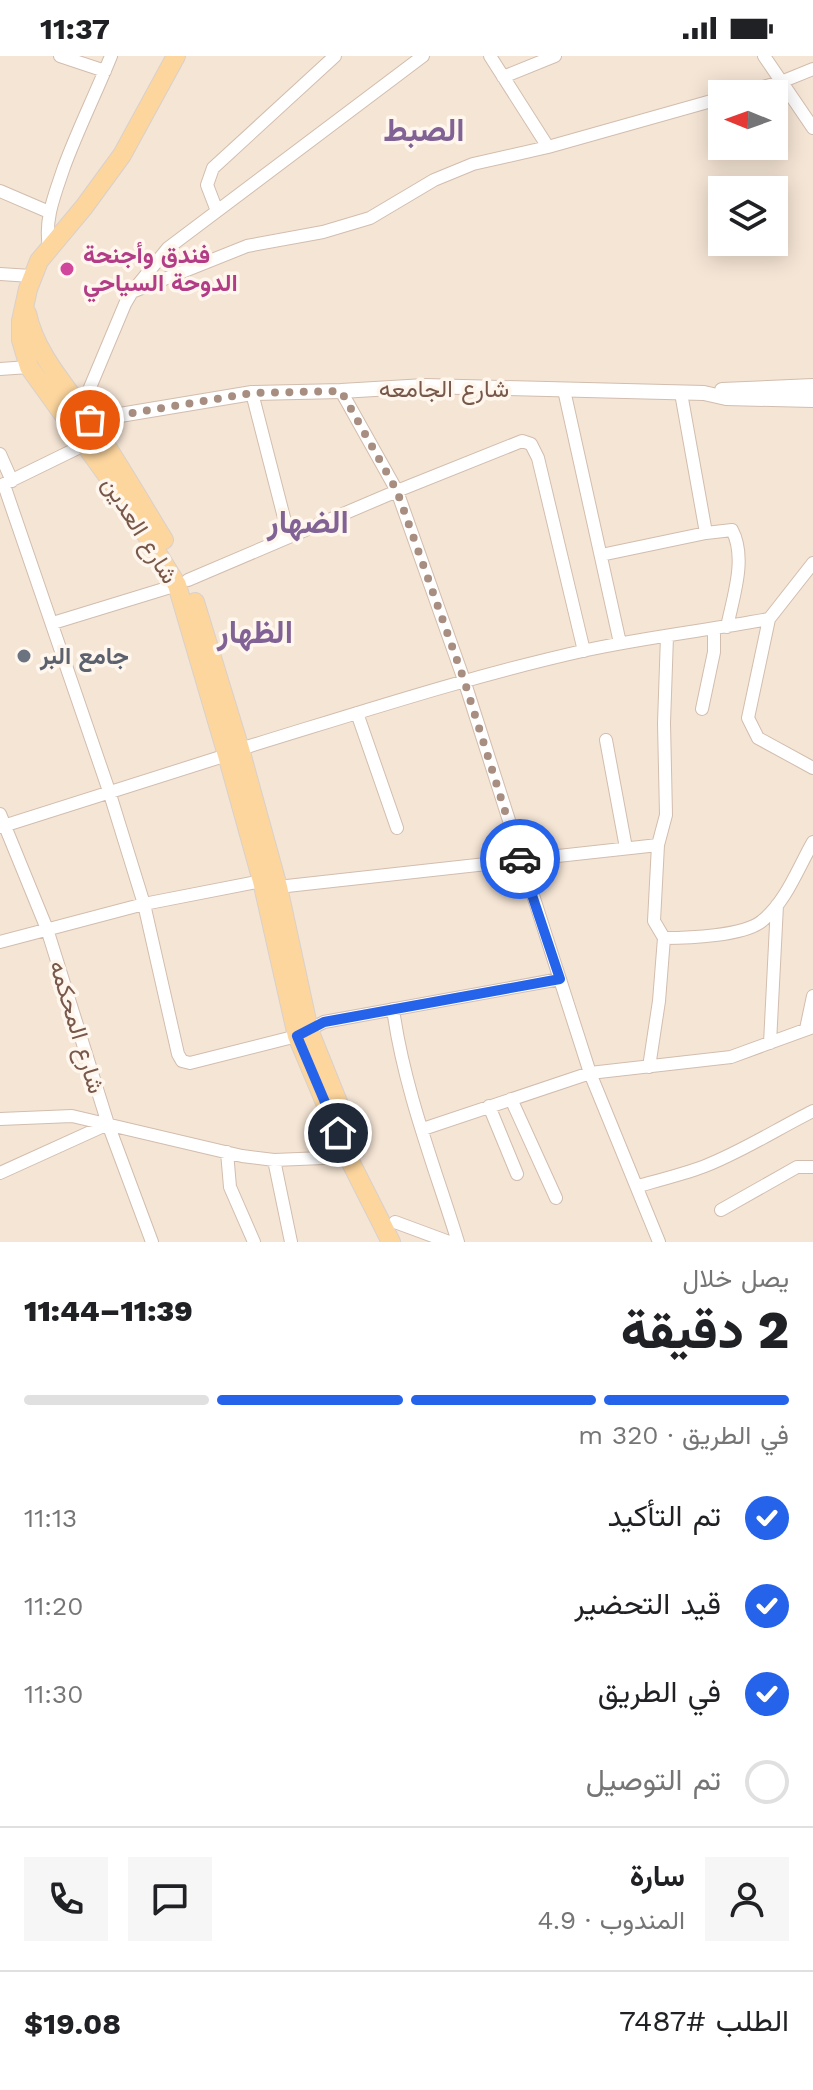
<!DOCTYPE html>
<html lang="ar">
<head>
<meta charset="utf-8">
<style>
	:root { --surface:#fff; --page:#f6f6f6; --text:#202124; --muted:#757577; --line:#e0e0e0; --accent:#2563eb }
	body { margin:0; font-family:"Work Sans",Vazirmatn,sans-serif; background:var(--page); color:var(--text); direction:rtl; height:100vh; display:flex; flex-direction:column; font-size:30px; white-space:nowrap }
	* { box-sizing:border-box; margin:0 }
	p { font-size:26px; color:var(--muted) }
	.icon { flex:none; width:44px; height:44px; fill:none; stroke:currentColor; stroke-width:2; stroke-linecap:round; stroke-linejoin:round }
	.map { position:relative; height:1186px; overflow:hidden; direction:ltr }
	.panel { display:flex; flex-direction:column; background:var(--surface); flex:1 }
	.panel>* { flex:none }
	.needle { width:52px; rotate:271deg }
	.buttons { position:absolute; left:708px; top:24px; display:grid; gap:16px }
	.buttons a { display:grid; place-items:center; width:80px; height:80px; border-radius:0px; background:var(--surface); box-shadow:0 4px 20px #0003; font-size:40px }
	.pin { position:absolute; display:grid; place-items:center; width:68px; height:68px; color:#fff; margin:-34px; border:4px solid #fff; border-radius:50%; box-shadow:0 2px 8px #0007 }
	.courier { position:absolute; display:grid; place-items:center; width:80px; height:80px; margin:-40px; border:6px solid #2563eb; border-radius:50%; background:#fff; color:#222; box-shadow:0 2px 10px #0007 }
	.head em { font-style:normal; font-weight:800 }
	.head div { display:flex; flex-direction:column-reverse }
	.head { display:flex; align-items:center; justify-content:space-between; height:136px; padding:0 24px }
	h1 { font-size:52px; font-weight:800; line-height:60px }
	.bar { display:grid; grid-template-columns:repeat(4,1fr); gap:12px 8px; align-content:center; height:96px; padding:0 24px }
	.bar i { height:10px; border-radius:6px; background:var(--line) }
	.bar .on { background:var(--accent) }
	.bar p { grid-column:span 4 }
	.line { display:flex; align-items:center; gap:20px; padding:0 24px; border-top:2px solid var(--line) }
	.line div { flex:1 }
	.round { display:grid; place-items:center; flex:none; width:84px; height:84px; border-radius:0px; background:var(--page) }
	ol { padding:0 24px; list-style:none }
	li { display:flex; align-items:center; gap:24px; height:88px }
	li p { margin-inline-start:auto }
	li .icon { padding:8px; border-radius:50%; background:var(--accent); color:#fff; stroke-width:4 }
	li:last-child { color:var(--muted) }
	li i { width:44px; height:44px; border:4px solid var(--line); border-radius:50% }
	.status { display:flex; justify-content:space-between; align-items:center; height:56px; padding:0 40px; background:var(--surface); direction:ltr }
	.status svg { height:22px; fill:currentColor }
	.map>svg:first-child { display:block }
	.residential { fill:#f5e5d5; fill-rule:evenodd }
	.lines { fill:none; stroke-linecap:round; stroke-linejoin:round }
	.minor-casing { stroke:#d2bdae; stroke-width:14 }
	.tertiary-casing { stroke:#d2bdae; stroke-width:16 }
	.primary-casing { stroke:#d9d0cc; stroke-width:20 }
	.minor { stroke:#fff; stroke-width:12 }
	.tertiary { stroke:#fff; stroke-width:14 }
	.primary { stroke:#fdd69e; stroke-width:18 }
	.done { stroke:#a78e81; stroke-width:8; stroke-dasharray:0 14.4 }
	.route { stroke:#2563eb; stroke-width:10 }
	.hotel-dot { fill:#d1479c; stroke:#fff7ee; stroke-width:3 }
	.worship-dot { fill:#6b7280; stroke:#fff7ee; stroke-width:3 }
	.labels { text-anchor:middle; dominant-baseline:central; stroke-width:7; stroke-linejoin:round; paint-order:stroke }
	.hotel-label { font-size:24px; font-weight:bold; fill:#b23c85; stroke:#fff7ee; text-anchor:start }
	.street-label { font-size:24px; fill:#78584a; stroke:#fff7ee }
	.worship-label { font-size:24px; font-weight:bold; fill:#5b616d; stroke:#fff7ee; text-anchor:start }
	.district-label { font-size:32px; font-weight:bold; fill:#816294; stroke:#fff7ee }
</style>
</head>
<body>
<div class="status"><b>11:37</b><svg viewBox="0 0 49 12"><path d="M0 12V9h3v3zM5 12V6h3v6zM10 12V3h3v9zM15 12V0h3v12zM26 1h20v11H26zM47 4h2v5h-2z"/></svg></div>
<div class="map">
<svg width="813" height="1186" viewBox="0 0 813 1186">
	<rect width="100%" height="100%" fill="#fdf3e7"/>
	<!-- residential -->
	<path class="residential" d="M0,0H813V1186H0ZM722,38H774V90H722ZM722,134H774V186H722Z"/>
	<g class="lines">
		<!-- minor casing -->
		<g class="minor-casing">
			<path id="minor" d="M60,0L105,15
				M490,0L548,91
				M764,0L813,72
				M503,21L555,0
				M737,38L781,26L813,13
				M0,135L49,156
				M217,155L207,129L213,112L335,0
				M49,191C44,163 55,138 64,111C78,73 96,37 111,0
				M0,218L31,220
				M132,236L247,190L323,176L370,162L434,124L473,108L548,91L722,42
				M0,313L29,311
				M564,334L620,587
				M341,335L397,435L464,624L590,1017L659,1186
				M252,337L289,481
				M681,337L706,477
				M81,353L125,248L132,236L168,192L423,0
				M0,398L12,425
				M4,429L109,735L144,848L178,998L182,1005L190,1007L297,980L324,966L560,923
				M0,430L84,389
				M601,499L706,477L732,474C747,502 733,541 727,571
				M813,507L769,563L748,662L758,682L813,712
				M188,524L397,435L522,385L531,388L538,402L584,595
				M53,567L177,529
				M702,653L714,596V573
				M357,657L397,772
				M606,684L626,792
				M240,693C355,658 470,620 587,594C647,581 709,574 769,563
				M0,758L47,873L108,1068L152,1186
				M0,771L227,699
				M278,831L658,789
				M664,882C688,882 744,880 762,865C786,846 798,812 813,786
				M0,886L144,848L262,825
				M393,953C404,1033 434,1109 458,1186
				M806,973L813,940
				M770,987L777,849
				M649,1011L659,945L664,882L654,865L658,789L666,759L664,667L667,580
				M511,1043L556,1142
				M489,1050L517,1118
				M0,1063L72,1060L242,1100L274,1104L348,1101L358,1096
				M423,1073L590,1017L731,1001L813,971
				M227,1096L230,1131L254,1186
				M274,1104L291,1186
				M0,1117L108,1068
				M638,1130C660,1124 684,1118 705,1110C743,1095 777,1073 813,1055
				M721,1154L797,1111H813
				M395,1166L449,1186"/>
		</g>
		<!-- tertiary casing -->
		<g class="tertiary-casing">
			<path id="tertiary" d="M722,334L813,330
				M90,364L252,337L341,335L425,330L704,337L726,342L813,344"/>
		</g>
		<!-- primary casing -->
		<g class="primary-casing">
			<path id="primary" d="M176,0L122,99L84,151L39,205L28,233L21,265V284L29,311L126,446L177,529L227,699L262,825L297,980L348,1101L391,1186
				M27,257C35,297 66,330 89,363C115,402 139,443 164,484
				M195,546L240,693L278,831L309,974L340,1051"/>
		</g>
		<!-- minor -->
		<use href="#minor" class="minor"/>
		<!-- tertiary -->
		<use href="#tertiary" class="tertiary"/>
		<!-- primary -->
		<use href="#primary" class="primary"/>
	</g>
	<g class="lines">
		<!-- done -->
		<path class="done" d="M90,364L252,337L341,335L397,435L464,624L520,803"/>
		<!-- route -->
		<path class="route" d="M338,1077L297,980L324,966L560,923L520,803"/>
	</g>
	<!-- markers -->
	<circle class="hotel-dot" cx="67" cy="213" r="8"/>
	<circle class="worship-dot" cx="24" cy="600" r="8"/>
	<g class="labels">
		<!-- hotel labels -->
		<g class="hotel-label">
			<text x="83" y="199">فندق وأجنحة<tspan x="83" dy="28">الدوحة السياحي</tspan></text>
		</g>
		<!-- street labels -->
		<g class="street-label">
			<text x="444" y="333">شارع الجامعه</text>
			<text transform="translate(140 474) rotate(58)">شارع العدين</text>
			<text transform="translate(77 971) rotate(73)">شارع المحكمه</text>
		</g>
		<!-- worship labels -->
		<g class="worship-label">
			<text x="40" y="600">جامع البر</text>
		</g>
		<!-- district labels -->
		<g class="district-label">
			<text x="424" y="74">الصبط</text>
			<text x="308" y="466">الضهار</text>
			<text x="255" y="576">الظهار</text>
		</g>
	</g>
</svg>
<div class="buttons">
<a><svg class="needle" viewBox="-14 -14 28 28"><path d="M0-13l5 13h-10z" fill="#e53935"/><path d="M0 13l5-13h-10z" fill="#757577"/></svg></a>
<a><svg class="icon" aria-label="layers" viewBox="0 0 24 24"><path d="M12 4l9 5-9 5-9-5zM3 14l9 5 9-5"/></svg></a>
</div>
<div class="pin" style="left:90px;top:364px;background:#ea580c"><svg class="icon" aria-label="bag" viewBox="0 0 24 24"><path d="M5 8h14l-1 12H6zM9 8a3 3 0 0 1 6 0"/></svg></div>
<div class="pin" style="left:338px;top:1077px;background:#1f2937"><svg class="icon" aria-label="home" viewBox="0 0 24 24"><path d="M3 11l9-7 9 7M6 9v11h12V9"/></svg></div>
<div class="courier" style="left:520px;top:803px"><svg class="icon" aria-label="car" viewBox="0 0 24 24"><path d="M5 17H2v-5l4-1 3-4h7l3 4 3 1v5h-3M9 17h6M6 11h13"/><circle cx="7" cy="17" r="2"/><circle cx="17" cy="17" r="2"/></svg></div>
</div>
<section class="panel">
<div class="head"><div><h1>2 دقيقة</h1><p>يصل خلال</p></div><em>11:39–11:44</em></div>
<div class="bar"><i class="on"></i><i class="on"></i><i class="on"></i><i></i><p>في الطريق · 320 m</p></div>
<ol>
<li><svg class="icon" aria-label="check" viewBox="0 0 24 24"><path d="M5 12l5 5 9-10"/></svg>تم التأكيد<p>11:13</p></li>
<li><svg class="icon" aria-label="check" viewBox="0 0 24 24"><path d="M5 12l5 5 9-10"/></svg>قيد التحضير<p>11:20</p></li>
<li><svg class="icon" aria-label="check" viewBox="0 0 24 24"><path d="M5 12l5 5 9-10"/></svg>في الطريق<p>11:30</p></li>
<li><i></i>تم التوصيل</li>
</ol>
<div class="line" style="height:144px"><a class="round"><svg class="icon" aria-label="person" viewBox="0 0 24 24"><circle cx="12" cy="8" r="4"/><path d="M4 21q1-7 8-7t8 7"/></svg></a><div><b>سارة</b><p>المندوب · 4.9</p></div><a class="round"><svg class="icon" aria-label="chat" viewBox="0 0 24 24"><path d="M4 5h16v11H9l-5 4z"/></svg></a><a class="round"><svg class="icon" aria-label="phone" viewBox="0 0 24 24"><path d="M5 4h4l2 5-3 2q2 4 5 5l2-3 5 2v4C11 20 4 13 5 4z"/></svg></a></div>
<div class="line" style="height:104px"><div>الطلب #7487</div><b>$19.08</b></div>
</section>
</body>
</html>
